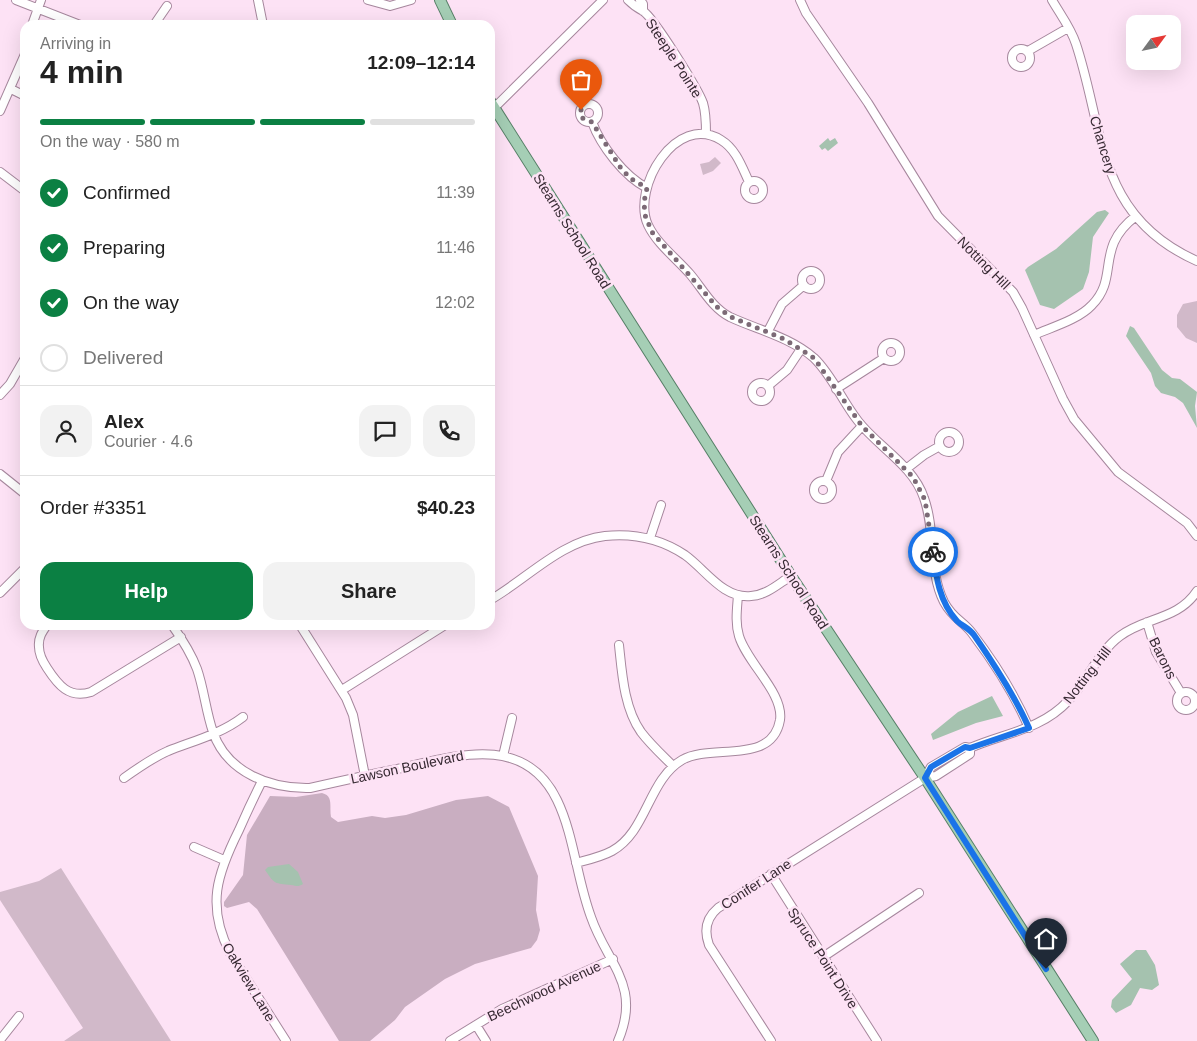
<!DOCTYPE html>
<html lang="en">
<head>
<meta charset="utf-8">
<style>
	:root { --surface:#fff; --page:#f2f2f2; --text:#222; --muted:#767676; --line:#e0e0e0; --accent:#0b8043 }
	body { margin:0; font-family:Arial,sans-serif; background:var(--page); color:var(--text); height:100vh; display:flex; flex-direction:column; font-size:19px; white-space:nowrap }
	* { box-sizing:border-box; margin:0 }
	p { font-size:16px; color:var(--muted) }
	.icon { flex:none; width:28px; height:28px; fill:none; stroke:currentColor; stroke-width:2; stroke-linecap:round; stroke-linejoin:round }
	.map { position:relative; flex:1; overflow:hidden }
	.sheet { position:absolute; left:20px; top:20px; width:475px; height:610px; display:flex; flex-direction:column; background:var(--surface); border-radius:15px; box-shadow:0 5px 20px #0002 }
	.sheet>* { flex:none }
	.needle { width:32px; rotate:57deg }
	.fabs { position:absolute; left:1126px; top:15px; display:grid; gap:10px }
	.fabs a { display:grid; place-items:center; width:55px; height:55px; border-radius:10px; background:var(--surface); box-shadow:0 5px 20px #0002; font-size:25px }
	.pin { position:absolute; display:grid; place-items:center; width:42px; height:42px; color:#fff; margin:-51px -21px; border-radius:50% 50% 50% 0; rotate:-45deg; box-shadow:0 0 5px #0007 }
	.pin .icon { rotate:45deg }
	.courier { position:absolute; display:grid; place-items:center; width:50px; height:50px; margin:-25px; border:4px solid #1a73e8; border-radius:50%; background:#fff; color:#222; box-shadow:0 1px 6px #0007 }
	.overview em { font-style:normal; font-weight:700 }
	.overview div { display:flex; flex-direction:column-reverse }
	.overview { display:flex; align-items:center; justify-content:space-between; height:85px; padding:0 20px }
	h1 { font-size:32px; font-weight:700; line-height:38px }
	.bar { display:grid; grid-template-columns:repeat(4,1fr); gap:8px 5px; align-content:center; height:60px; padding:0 20px }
	.bar i { height:6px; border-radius:4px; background:var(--line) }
	.bar .selected { background:var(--accent) }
	.bar p { grid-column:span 4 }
	.line { display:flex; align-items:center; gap:12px; padding:0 20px; border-top:1px solid var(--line) }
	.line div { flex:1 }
	.round { display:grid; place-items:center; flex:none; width:52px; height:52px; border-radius:15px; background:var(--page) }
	ol { padding:0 20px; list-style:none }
	li { display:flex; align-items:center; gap:15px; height:55px }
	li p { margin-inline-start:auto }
	li .icon { padding:5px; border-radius:50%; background:var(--accent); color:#fff; stroke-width:4 }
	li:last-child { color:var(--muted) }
	li i { width:28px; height:28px; border:2px solid var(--line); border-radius:50% }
	.button { display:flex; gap:10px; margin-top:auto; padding:10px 20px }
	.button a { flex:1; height:58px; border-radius:15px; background:var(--accent); color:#fff; font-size:20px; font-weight:700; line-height:58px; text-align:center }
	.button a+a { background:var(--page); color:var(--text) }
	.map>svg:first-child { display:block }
	.green { fill:#d1b9c9 }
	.forest { fill:#c9aec1 }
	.water { fill:#a5c2af }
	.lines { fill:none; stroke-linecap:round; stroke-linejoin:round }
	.minor-casing { stroke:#a6879d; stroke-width:10 }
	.major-casing { stroke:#577f67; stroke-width:12 }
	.minor { stroke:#fff; stroke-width:8 }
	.major { stroke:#a5ceb5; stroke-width:10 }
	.done { stroke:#7c6a76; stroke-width:5; stroke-dasharray:0 9 }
	.route { stroke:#1a73e8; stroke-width:6 }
	.labels { text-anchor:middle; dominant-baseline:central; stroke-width:5; stroke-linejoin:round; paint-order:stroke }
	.street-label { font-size:14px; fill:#362932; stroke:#fde2f5 }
</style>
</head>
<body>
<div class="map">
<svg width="1197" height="1041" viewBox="0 0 1197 1041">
	<rect width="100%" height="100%" fill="#fde2f5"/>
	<!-- green -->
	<path class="green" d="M715,157L721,163L713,171L703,175L700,164L709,162Z
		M1197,301V343L1186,338L1177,327V315L1183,304Z
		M61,868L171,1041H64L83,1028L0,900V892L39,881Z"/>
	<!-- forest -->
	<path class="forest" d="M322,793C334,796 329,807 331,817L338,822L372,816L385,818L406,815L456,800L488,796L509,807L538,876L536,910L540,930L537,940L531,948L475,964L445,979L405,1007L395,1020L370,1041H339L257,909L249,902L227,908L224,906V902L243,875L247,835L270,796L296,797Z"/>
	<!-- water -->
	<path class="water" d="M828,138L830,141L835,138L838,143L828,151L825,148L822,150L819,146Z
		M1105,210L1109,213L1093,237L1089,272L1083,289L1054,309L1040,305L1025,270L1028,267L1056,249L1097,212Z
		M1130,326L1134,328L1162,370L1172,378L1180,379L1197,392L1195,406L1197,428L1183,403L1175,397L1161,393L1155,386L1151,373L1126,336Z
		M992,696L1003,716L976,723L933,740L931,734L958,712Z
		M289,864L298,872L303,884C298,887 297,886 291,885C275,883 275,885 265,870L268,867Z
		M1136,950H1146L1155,965L1159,985L1152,990L1140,988L1131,1005L1116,1013L1111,1007L1112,1000L1132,979L1120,964Z"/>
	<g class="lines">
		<!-- minor casing -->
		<g class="minor-casing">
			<path id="minor" d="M16,0L80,25
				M258,0L263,25
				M368,0L390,6L411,0
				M628,0C633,5 637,8 643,11C654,18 698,89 703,103C706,113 706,124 706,134
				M640,0L643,4V11
				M800,0L806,13L868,103L938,216L1013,292L1022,308L1063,399L1074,419L1118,472L1187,523L1197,536
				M1052,0C1060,14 1071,28 1076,44C1105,132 1096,216 1197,261
				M32,25L41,0
				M154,25L167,6
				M1012 58a9 9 0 1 1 18 0a9 9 0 1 1-18 0Z
				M1028,51L1068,28
				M11,89L25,96
				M580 113a9 9 0 1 1 18 0a9 9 0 1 1-18 0Z
				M0,111L25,54
				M490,112L603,0
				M592,122C601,146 624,176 647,188
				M0,172L25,191
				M745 190a9 9 0 1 1 18 0a9 9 0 1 1-18 0Z
				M749,182C742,167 736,149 721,140C676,112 631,188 648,225C657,244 676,258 690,274C702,288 712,308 730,317C758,330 790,337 814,358C832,375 842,401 858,421C878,447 913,465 924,498C936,531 928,570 944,602C953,619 963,621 972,633C994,662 1015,695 1029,728
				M802 280a9 9 0 1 1 18 0a9 9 0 1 1-18 0Z
				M768,331L782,304L804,285
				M1034,335C1052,327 1078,320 1092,305C1120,277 1094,248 1136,216
				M882 352a9 9 0 1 1 18 0a9 9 0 1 1-18 0Z
				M752 392a9 9 0 1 1 18 0a9 9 0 1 1-18 0Z
				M768,386L787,370L801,349
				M836,389L884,358
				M0,395L10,384L25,358
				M939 442a10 10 0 1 1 20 0a10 10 0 1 1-20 0Z
				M906,469L924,455L940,446
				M0,474L25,494
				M814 490a9 9 0 1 1 18 0a9 9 0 1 1-18 0Z
				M826,481L838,452L862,426
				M650,538L661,505
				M0,593L25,568
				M490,600C527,579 561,541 605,536C634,533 661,539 685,555C706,570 723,599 751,596C767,595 778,584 791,576
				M1147,622L1156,652L1181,693
				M47,625C42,632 38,638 39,647C39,655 43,662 47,668C58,685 69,699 91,692L181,637
				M172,625C182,639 191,653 197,669C204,689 206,712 213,732C227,773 271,789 310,788C341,781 372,774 402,768C458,755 525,734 557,800C574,835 577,880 591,917C607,964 642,985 618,1041
				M300,625L346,698L353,715L365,776
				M619,645C622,673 624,708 641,732C650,744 662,755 673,766
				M342,690L445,625
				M1177 701a9 9 0 1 1 18 0a9 9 0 1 1-18 0Z
				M503,756L512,718
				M124,778C138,768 152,758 168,751C193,741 221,734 243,717
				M925,778L931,767L965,747L970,748C1004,733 1041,730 1068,701C1088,681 1097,653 1120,636C1145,617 1178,620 1197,591
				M262,781C254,797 246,814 239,830C217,874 206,906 230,953L286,1041
				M194,847L224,860
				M576,863C587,860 601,857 612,851C647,832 648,780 682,760C711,743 772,766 780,720C784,693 747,663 739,636C735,623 737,609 738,595
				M771,874L877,1041
				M823,957L919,893
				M476,1025L486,1041
				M0,1040L19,1016
				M450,1041L502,1009L613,959
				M771,1041L709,945C704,931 706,918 718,908L925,778L936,776L970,754V748"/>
		</g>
		<!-- major casing -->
		<g class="major-casing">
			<path id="major" d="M440,0L452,25
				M490,101L791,576L925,778L1093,1041"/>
		</g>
		<!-- minor -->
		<use href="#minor" class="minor"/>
		<!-- major -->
		<use href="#major" class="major"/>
	</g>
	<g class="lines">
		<!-- done -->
		<path class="done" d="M581,110L582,118L592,122L622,170L633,180L647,188L644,202L645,215L652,232L717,307L731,317L784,339L814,358L862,426L913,477L925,500L933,552"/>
		<!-- route -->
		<path class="route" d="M933,552C936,576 939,602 957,621C962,626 969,628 974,635C994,664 1015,696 1029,728L970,748L965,747L931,767L925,778L1046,969"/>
	</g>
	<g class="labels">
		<!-- street labels -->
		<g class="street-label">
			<text transform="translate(674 58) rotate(57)">Steeple Pointe</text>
			<text transform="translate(1103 145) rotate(73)">Chancery</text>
			<text transform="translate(572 231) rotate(58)">Stearns School Road</text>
			<text transform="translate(984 263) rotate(45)">Notting Hill</text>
			<text transform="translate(789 572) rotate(57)">Stearns School Road</text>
			<text transform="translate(1163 658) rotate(64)">Barons</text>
			<text transform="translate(1087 675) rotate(-52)">Notting Hill</text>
			<text transform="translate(407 767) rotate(-12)">Lawson Boulevard</text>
			<text transform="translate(756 884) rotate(-33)">Conifer Lane</text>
			<text transform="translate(823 958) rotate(57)">Spruce Point Drive</text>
			<text transform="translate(249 982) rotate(59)">Oakview Lane</text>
			<text transform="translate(544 991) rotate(-25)">Beechwood Avenue</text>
		</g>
	</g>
</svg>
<div class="fabs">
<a><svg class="needle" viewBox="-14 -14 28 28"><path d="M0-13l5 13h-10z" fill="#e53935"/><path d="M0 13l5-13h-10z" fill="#767676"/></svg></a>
</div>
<div class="pin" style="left:581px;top:110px;background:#ea580c"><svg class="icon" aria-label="bag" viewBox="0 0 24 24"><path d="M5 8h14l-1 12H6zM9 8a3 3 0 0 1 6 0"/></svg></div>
<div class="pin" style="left:1046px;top:969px;background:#1f2937"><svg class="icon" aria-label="home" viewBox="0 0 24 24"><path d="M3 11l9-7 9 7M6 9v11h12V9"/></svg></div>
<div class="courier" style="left:933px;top:552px"><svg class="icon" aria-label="bike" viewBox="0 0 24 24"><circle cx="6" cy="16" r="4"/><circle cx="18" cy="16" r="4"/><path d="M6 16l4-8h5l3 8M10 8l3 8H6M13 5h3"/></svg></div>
<section class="sheet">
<div class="overview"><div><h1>4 min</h1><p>Arriving in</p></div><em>12:09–12:14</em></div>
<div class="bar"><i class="selected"></i><i class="selected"></i><i class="selected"></i><i></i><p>On the way · 580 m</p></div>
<ol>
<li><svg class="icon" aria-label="check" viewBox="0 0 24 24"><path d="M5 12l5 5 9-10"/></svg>Confirmed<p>11:39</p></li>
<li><svg class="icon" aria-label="check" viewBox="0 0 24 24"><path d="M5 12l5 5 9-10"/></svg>Preparing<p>11:46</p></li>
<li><svg class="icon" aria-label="check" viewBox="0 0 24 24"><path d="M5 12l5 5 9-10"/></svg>On the way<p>12:02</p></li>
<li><i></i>Delivered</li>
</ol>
<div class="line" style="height:90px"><a class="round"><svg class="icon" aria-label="person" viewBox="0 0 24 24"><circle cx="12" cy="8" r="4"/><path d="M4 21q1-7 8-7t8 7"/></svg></a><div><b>Alex</b><p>Courier · 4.6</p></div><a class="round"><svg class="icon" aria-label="chat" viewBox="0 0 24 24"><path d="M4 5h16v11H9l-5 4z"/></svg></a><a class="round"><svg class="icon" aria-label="phone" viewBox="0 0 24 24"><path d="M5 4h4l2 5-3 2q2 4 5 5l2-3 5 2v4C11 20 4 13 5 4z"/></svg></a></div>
<div class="line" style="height:65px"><div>Order #3351</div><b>$40.23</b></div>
<div class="button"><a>Help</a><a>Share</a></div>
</section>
</div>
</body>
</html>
